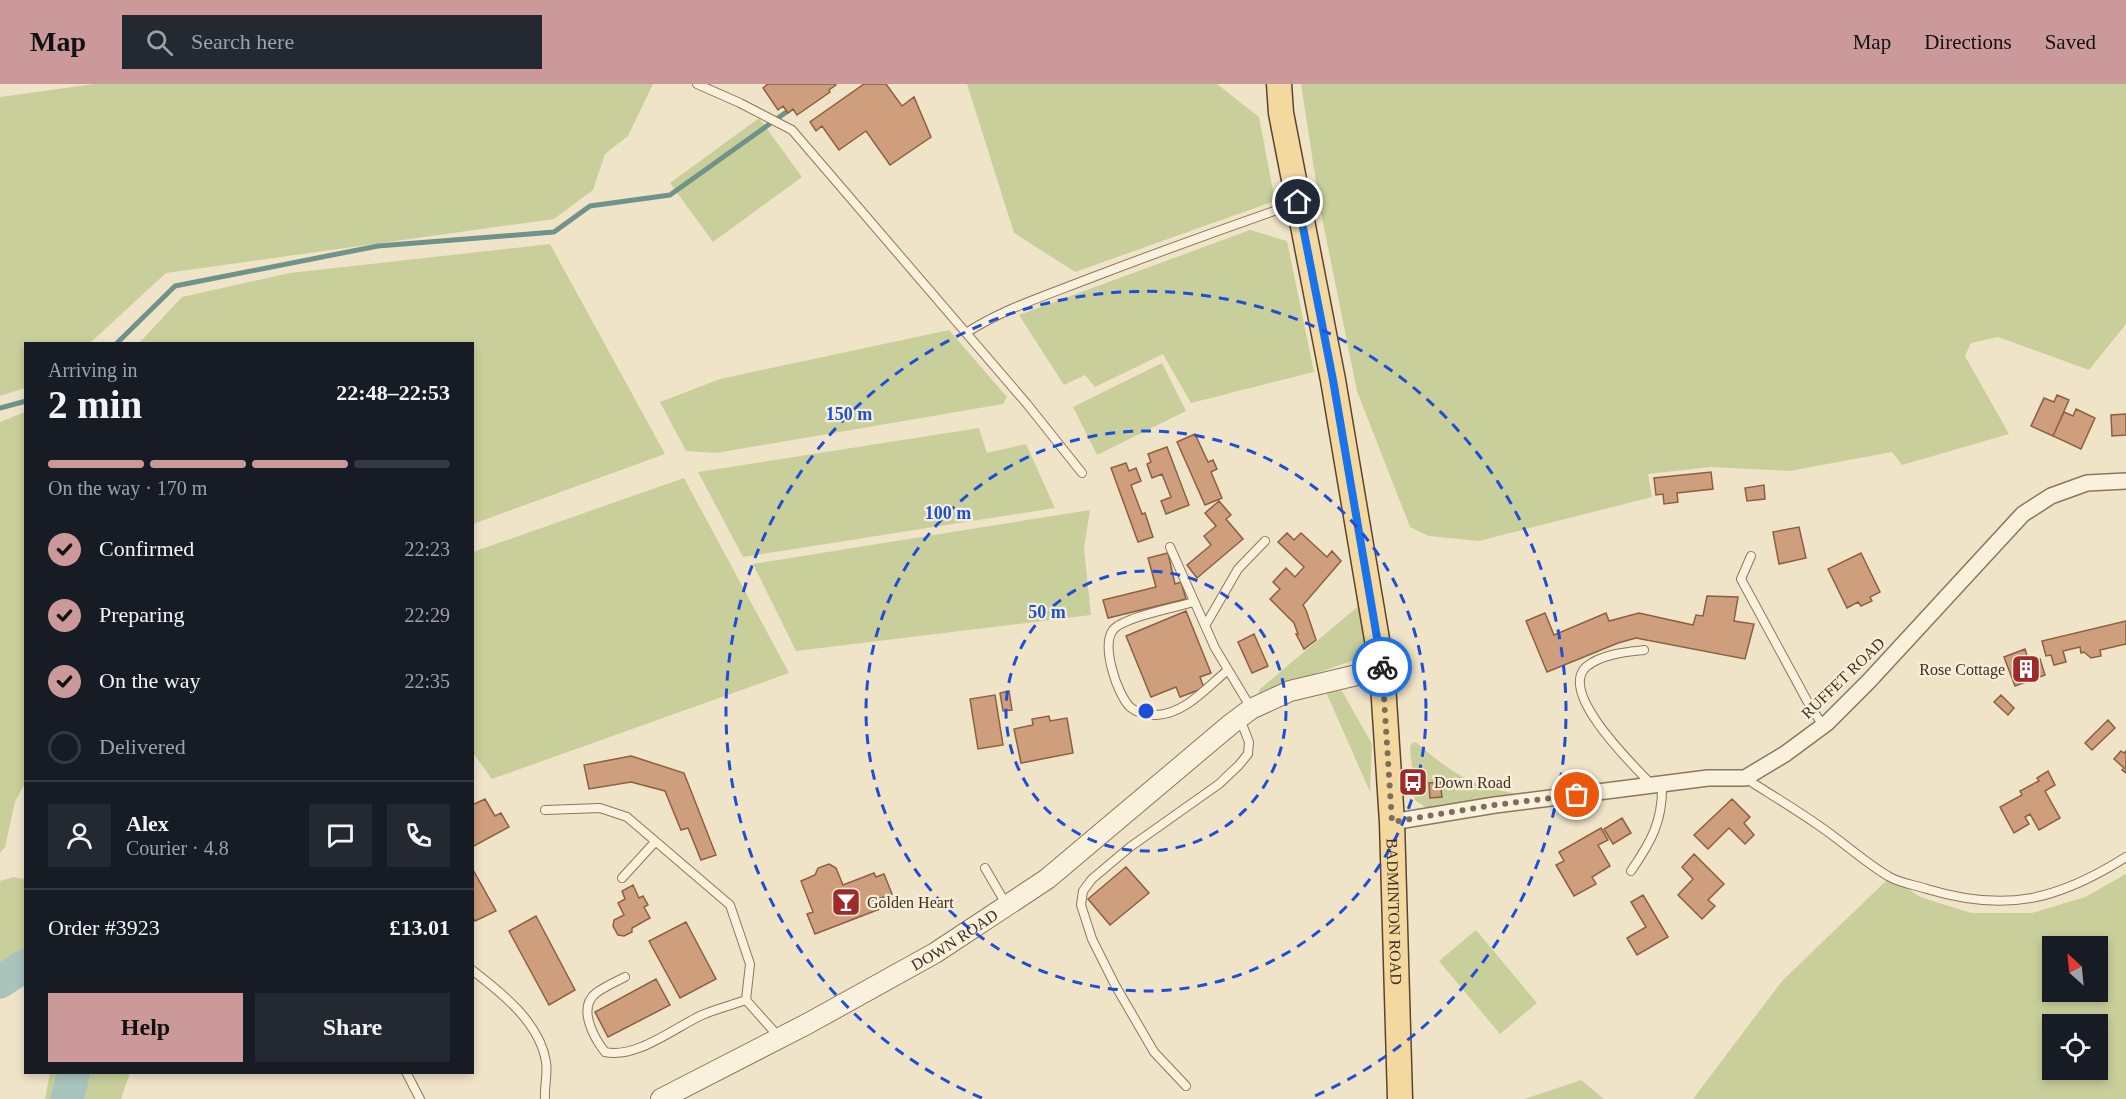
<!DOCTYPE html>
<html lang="en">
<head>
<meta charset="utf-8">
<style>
	:root { --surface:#171b24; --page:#242831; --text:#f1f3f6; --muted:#9ea1a6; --line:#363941; --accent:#cc999b }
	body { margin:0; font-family:Georgia,serif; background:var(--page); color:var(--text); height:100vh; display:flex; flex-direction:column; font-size:22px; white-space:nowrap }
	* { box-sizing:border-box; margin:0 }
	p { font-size:20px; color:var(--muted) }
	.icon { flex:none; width:33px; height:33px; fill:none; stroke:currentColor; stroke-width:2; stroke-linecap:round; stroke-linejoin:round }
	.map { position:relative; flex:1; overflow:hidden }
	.sheet { position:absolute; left:24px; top:258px; width:450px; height:732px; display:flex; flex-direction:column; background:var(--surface); border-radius:0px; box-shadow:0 3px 9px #0003 }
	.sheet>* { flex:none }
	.needle { width:39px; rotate:333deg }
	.buttons { position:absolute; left:2042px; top:852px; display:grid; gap:12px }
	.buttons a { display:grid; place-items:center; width:66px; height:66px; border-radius:0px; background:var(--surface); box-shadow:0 3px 9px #0003; font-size:30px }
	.pin { position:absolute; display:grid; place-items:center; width:51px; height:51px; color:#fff; margin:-26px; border:3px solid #fff; border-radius:50%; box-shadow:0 2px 6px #0007 }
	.courier { position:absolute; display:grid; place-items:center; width:60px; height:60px; margin:-30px; border:4px solid #1a73e8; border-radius:50%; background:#fff; color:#222; box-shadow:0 2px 8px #0007 }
	.headline em { font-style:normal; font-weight:600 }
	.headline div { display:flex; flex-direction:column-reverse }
	.headline { display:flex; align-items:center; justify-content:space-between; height:102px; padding:0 24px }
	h1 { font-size:39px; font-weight:600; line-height:45px }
	.bar { display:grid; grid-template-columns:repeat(4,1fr); gap:9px 6px; align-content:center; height:72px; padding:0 24px }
	.bar i { height:8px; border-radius:4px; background:var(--line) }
	.bar .on { background:var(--accent) }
	.bar p { grid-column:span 4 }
	.line { display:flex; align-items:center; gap:15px; padding:0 24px; border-top:2px solid var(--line) }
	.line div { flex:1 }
	.round { display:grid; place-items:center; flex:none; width:63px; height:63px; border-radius:0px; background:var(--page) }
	ol { padding:0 24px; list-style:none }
	li { display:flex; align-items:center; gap:18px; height:66px }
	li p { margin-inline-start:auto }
	li .icon { padding:6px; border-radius:50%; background:var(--accent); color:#111; stroke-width:4 }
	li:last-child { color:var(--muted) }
	li i { width:33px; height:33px; border:3px solid var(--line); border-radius:50% }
	.button { display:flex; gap:12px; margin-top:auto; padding:12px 24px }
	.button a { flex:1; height:69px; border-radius:0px; background:var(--accent); color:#111; font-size:24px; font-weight:600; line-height:69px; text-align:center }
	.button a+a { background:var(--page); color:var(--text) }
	header { display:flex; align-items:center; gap:36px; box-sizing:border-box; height:84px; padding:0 30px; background:var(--accent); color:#111 }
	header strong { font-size:28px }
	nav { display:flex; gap:33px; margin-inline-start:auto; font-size:21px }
	.search { width:420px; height:54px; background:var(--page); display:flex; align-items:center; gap:15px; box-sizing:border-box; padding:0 21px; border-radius:0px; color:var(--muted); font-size:22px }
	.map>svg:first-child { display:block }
	.green { fill:#c9cf9b; fill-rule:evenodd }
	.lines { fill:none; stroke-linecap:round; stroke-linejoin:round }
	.stream { stroke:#6f938a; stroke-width:5 }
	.river { stroke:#a9c4bc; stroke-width:33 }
	.building { fill:#cf9f7d; stroke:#8d5f41; stroke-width:1.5 }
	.service-casing { stroke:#8d765c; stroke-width:10 }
	.minor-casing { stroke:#8d765c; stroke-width:18 }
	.tertiary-casing { stroke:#8d765c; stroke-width:22 }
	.primary-casing { stroke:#5b4430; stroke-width:27 }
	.service { stroke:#faf1dc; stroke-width:8 }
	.minor { stroke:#faf1dc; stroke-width:15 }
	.tertiary { stroke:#faf1dc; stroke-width:20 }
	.primary { stroke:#f3d9a0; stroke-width:24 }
	.done { stroke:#7c6e5b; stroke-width:6; stroke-dasharray:0 10.8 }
	.route { stroke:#1a73e8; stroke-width:8 }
	.ring { fill:none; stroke:#1d4ed8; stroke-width:3; stroke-dasharray:10 8 }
	.labels { text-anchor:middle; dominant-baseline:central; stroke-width:4.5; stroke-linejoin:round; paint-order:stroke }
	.poi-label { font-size:16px; fill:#3d2e20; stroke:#f7eed8; text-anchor:start }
	.street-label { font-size:16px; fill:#3d2e20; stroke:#f7eed8 }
	.centre { fill:#1d4ed8; stroke:#f7eed8; stroke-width:3 }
	.ring-label { font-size:18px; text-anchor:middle; font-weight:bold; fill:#1d4ed8; stroke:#f7eed8; stroke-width:4.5; stroke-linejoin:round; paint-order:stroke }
</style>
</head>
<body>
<header>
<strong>Map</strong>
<div class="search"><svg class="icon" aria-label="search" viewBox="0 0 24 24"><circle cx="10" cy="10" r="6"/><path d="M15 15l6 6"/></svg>Search here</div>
<nav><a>Map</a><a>Directions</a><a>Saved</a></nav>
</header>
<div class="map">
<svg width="2126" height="1015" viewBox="0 0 2126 1015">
	<rect width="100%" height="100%" fill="#f0e4c8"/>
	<!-- green -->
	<path class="green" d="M94,0H653L628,52L605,70L593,106L554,135L166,189L90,259L26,260L25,304L0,312V13Z
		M967,0H1217L1259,33L1275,117L1075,188L1014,149Z
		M1301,0H2126V240L2089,286L1998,253L1971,259L1965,272L2009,350L1902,381L1892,368L1790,387L1711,383L1648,390L1652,413L1479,457L1429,452L1410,443L1357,307L1320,124Z
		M759,34L802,93L713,158L670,99Z
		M1250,146L1287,157L1314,288L1191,319L1163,270L1095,303L1085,291L1064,301L1019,231Z
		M550,160L665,370L473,440L472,260L139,259L182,213L290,189Z
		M949,246L1007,313L1003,320L716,369L686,367L660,318L720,295Z
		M1162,279L1186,327L1097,371L1073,323Z
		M25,328V699L15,718L5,763L0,769V338Z
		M979,344L987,369L1026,360L1055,424L743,473L698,388Z
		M684,394L789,589L492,695L473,669V468Z
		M1090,426L1084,465L1091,531L796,567L753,480Z
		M1362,519L1366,557L1357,575L1258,610L1260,605Z
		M1335,606L1342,607L1372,660L1370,708L1326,608Z
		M1416,658C1437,677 1460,695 1489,704C1501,707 1514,709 1526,712L1430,727L1415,716L1410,663L1412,659Z
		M2126,790V1015H1693L1782,897L1890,793L1920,813L1971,829H2032L2085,813ZM2052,862H2097V908H2052ZM2052,940H2097V986H2052Z
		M13,793L25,795V898L0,913V797Z
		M1476,846L1537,919L1500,950L1439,877Z
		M50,989V988L130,989L121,1015H45Z
		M1581,996L1604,1015H1453H1524Z"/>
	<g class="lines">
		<!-- stream -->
		<path class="stream" d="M116,260L175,202L378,162L554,148L590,122L670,111L792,24
			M0,324L26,317"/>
		<!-- river -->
		<path class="river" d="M0,898L26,881
			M67,1015L74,988"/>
	</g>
	<!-- building -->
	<path class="building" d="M768,0H835L836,1L829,6L830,8L797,31L793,25L788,29L783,22L778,26L763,4Z
		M864,0H886L902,22L914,13L931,53L890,81L866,47L839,66L822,42L816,47L810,38Z
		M2057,311L2069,316L2053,352L2031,342L2044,314L2054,318Z
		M2076,325L2095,334L2081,365L2053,352L2064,328L2073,332Z
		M2126,330V351L2112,352L2111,331Z
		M1195,350L1208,378L1213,376L1217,385L1211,388L1222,414L1205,421L1177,358Z
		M1167,363L1189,421L1166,430L1161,417L1171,413L1162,390L1152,394L1147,380L1151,378L1148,370Z
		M1126,379L1129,387L1136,384L1141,397L1131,401L1142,430L1145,429L1153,453L1138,458L1111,384Z
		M1711,388L1713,405L1677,409L1678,418L1664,420L1663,410L1656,411L1654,394Z
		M1764,401L1765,415L1747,417L1745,404Z
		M1219,417L1231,431L1226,435L1243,455L1197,494L1187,481L1211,461L1204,452L1216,442L1205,429Z
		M1799,443L1806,474L1779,480L1773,448Z
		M1287,449L1294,456L1301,449L1327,473L1332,467L1341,477L1303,521L1306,526L1316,556L1304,565L1296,550H1298L1294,539L1270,515L1280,505L1273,498L1286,484L1295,493L1304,483L1278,458Z
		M1168,469L1175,500L1181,498L1186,515L1108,534L1103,516L1156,503L1148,474Z
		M1861,469L1880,508L1870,513L1872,517L1861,522L1858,518L1847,524L1828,485Z
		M1707,512L1738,513L1734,537L1754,540L1745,575L1636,554L1618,559L1547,588L1526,537L1545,529L1554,551L1606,529L1609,537L1639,529L1693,541L1696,531L1703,532Z
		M1186,527L1211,589L1200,593L1204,604L1180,613L1176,603L1151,613L1126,552Z
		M2126,537V560L2100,566L2101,572L2091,574L2084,568L2081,569L2080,563L2063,567L2066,578L2054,581L2051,571L2046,572L2042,557Z
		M1254,550L1268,582L1252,589L1238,558Z
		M2025,565L2029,578L2040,575L2045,591L2015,602L2004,573Z
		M1009,607L1012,626L1003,627L1000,609Z
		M995,611L1003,661L978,665L970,615Z
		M2001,611L2014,624L2008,631L1994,618Z
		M1049,632L1050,637L1067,634L1073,669L1021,679L1014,645L1033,641L1032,635Z
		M2108,636L2115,644L2092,666L2085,659Z
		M2121,667L2124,669L2126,667V689L2122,686L2124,684L2114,675Z
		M631,672L684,689L716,771L701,776L688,744L681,746L665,707L631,698L589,705L584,681Z
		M2048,687L2055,701L2045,707L2060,734L2039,746L2030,730L2025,733L2029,740L2014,749L2000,723L2022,711L2020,707L2039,697L2037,694Z
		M1440,698L1442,713L1430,714L1429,699Z
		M485,715L495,732L501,729L509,743L472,763V721Z
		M1732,715L1750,733L1744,739L1754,751L1745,760L1729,744L1708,765L1694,751Z
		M1622,734L1631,749L1613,760L1604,745Z
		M1601,744L1608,756L1598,761L1610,782L1592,793L1596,800L1574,812L1556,781L1564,777L1559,768Z
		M1694,770L1724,800L1708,816L1715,822L1702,835L1678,811L1693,795L1682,783Z
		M829,780L836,784L843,801L874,789L876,793L884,790L892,810L881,814L885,823L815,850L807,830L813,828L801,797L815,791L818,784Z
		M1126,783L1149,809L1110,841L1088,815Z
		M472,784L496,827L475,837L472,833Z
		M633,801L639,814L643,812L648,821L644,823L650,834L632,844V848L624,852L618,851L613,842L614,836L624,831L618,819L625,815L622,807Z
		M1643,811L1668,853L1637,871L1627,854L1646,843L1631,818Z
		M536,832L575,906L549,921L509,847Z
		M686,838L716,895L680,914L649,857Z
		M656,895L670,921L608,953L595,928Z"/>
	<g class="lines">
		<!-- service casing -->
		<g class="service-casing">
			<path id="service" d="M697,0L740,19L792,46L1027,320L1082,389
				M966,249C1003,225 1047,211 1088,195C1156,169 1225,144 1294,120
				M1170,463L1215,564L1251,624
				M1751,472L1741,495L1811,624L1823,641
				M1194,518C1177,523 1124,533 1113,546C1101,562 1117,610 1130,623C1137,629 1147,631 1156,631C1185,630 1207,603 1228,586
				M1205,542L1238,485L1265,457
				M1644,566C1626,568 1601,570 1586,583C1558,609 1634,682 1652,701
				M1745,694C1770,710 1795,725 1818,741C1842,757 1864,778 1888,792C1899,799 1915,801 1927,805C2006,829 2058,816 2126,773
				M545,726L600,724L627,733L730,821L750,880L746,916L779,953
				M985,784L1006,820
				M1631,787C1651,758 1663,737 1662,701
				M622,794L655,758
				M472,886C502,909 540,939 546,978C548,990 544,1003 545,1015
				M625,893C615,898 604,903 596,909C577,924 594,954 605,968C636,975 674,944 702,931C716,925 732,921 746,916
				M406,988L420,1015
				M1186,1002L1154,968L1115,901L1092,855L1081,821L1083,807L1092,795L1130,763L1219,700L1239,681L1248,670L1249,658L1240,635"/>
		</g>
		<!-- minor casing -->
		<g class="minor-casing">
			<path id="minor" d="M1392,738L1495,721L1708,694H1745L1785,670L1827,639L1869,597L2023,430L2051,412L2087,399L2126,397"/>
		</g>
		<!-- tertiary casing -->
		<g class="tertiary-casing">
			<g id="tertiary">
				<path id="s1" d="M661,1015L807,940L935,869L1047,795L1231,640L1251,625L1290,607L1382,585"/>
			</g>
		</g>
		<!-- primary casing -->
		<g class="primary-casing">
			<g id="primary">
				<path id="s2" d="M1279,0L1281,29L1333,296L1382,585L1392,738L1400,1015"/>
			</g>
		</g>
		<!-- service -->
		<use href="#service" class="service"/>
		<!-- minor -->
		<use href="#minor" class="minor"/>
		<!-- tertiary -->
		<use href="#tertiary" class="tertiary"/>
		<!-- primary -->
		<use href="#primary" class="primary"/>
	</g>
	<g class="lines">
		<!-- done -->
		<path class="done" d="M1382,583L1392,738L1494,721L1577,711"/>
		<!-- route -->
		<path class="route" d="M1298,118L1333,296L1382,583"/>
	</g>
	<!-- distance rings -->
	<g class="ring">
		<circle cx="1146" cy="627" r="140"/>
		<circle cx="1146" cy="627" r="280"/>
		<path d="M982 1014A420 420 0 1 1 1310 1014"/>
	</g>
	<!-- icons -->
	<defs>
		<g id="building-square" transform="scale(1.5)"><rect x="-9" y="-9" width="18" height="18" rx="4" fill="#9e2a2b" stroke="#f7eed8"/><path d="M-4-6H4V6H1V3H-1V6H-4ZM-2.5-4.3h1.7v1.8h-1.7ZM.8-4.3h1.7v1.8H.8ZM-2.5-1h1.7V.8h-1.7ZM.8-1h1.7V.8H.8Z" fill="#fff"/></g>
		<g id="bus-square" transform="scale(1.5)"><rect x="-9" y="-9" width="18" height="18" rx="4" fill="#9e2a2b" stroke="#f7eed8"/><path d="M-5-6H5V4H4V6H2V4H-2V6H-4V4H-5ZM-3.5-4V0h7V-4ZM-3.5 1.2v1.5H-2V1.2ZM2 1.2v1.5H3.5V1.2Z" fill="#fff"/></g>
		<g id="bar-square" transform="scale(1.5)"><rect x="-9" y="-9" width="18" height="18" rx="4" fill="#9e2a2b" stroke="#f7eed8"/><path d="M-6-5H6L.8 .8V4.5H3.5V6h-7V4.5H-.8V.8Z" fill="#fff"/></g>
	</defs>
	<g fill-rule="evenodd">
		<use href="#building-square" x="2026" y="585"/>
		<use href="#bus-square" x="1413" y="698"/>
		<use href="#bar-square" x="846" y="818"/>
	</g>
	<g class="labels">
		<!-- poi labels -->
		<g class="poi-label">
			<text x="2005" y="585" text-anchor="end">Rose Cottage</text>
			<text x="1434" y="698">Down Road</text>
			<text x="867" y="818">Golden Heart</text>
		</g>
		<!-- street labels -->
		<g class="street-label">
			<text transform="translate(1843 594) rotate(-44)">RUFFET ROAD</text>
			<text stroke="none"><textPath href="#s2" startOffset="837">BADMINTON ROAD</textPath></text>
			<text stroke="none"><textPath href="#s1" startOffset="334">DOWN ROAD</textPath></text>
		</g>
	</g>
	<circle cx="1146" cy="627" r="9" class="centre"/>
	<g class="ring-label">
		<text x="849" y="336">150 m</text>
		<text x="948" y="435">100 m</text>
		<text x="1047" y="534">50 m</text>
	</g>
</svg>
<div class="buttons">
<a><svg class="needle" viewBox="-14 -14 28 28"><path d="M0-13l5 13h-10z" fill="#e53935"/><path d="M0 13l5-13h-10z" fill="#9ea1a6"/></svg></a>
<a><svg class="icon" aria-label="locate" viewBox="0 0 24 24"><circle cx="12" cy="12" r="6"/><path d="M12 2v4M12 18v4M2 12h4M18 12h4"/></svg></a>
</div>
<div class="pin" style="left:1577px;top:711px;background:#ea580c"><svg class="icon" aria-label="bag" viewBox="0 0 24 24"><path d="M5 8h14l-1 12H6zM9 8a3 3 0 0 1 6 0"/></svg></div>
<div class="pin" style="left:1298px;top:118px;background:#1f2937"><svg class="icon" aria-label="home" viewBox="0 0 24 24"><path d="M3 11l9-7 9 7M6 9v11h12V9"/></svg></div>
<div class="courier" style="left:1382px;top:583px"><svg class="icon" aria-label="bike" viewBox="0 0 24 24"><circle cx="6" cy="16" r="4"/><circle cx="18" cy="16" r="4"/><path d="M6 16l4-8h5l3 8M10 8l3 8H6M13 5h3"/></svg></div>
<section class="sheet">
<div class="headline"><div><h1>2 min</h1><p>Arriving in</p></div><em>22:48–22:53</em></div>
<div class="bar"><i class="on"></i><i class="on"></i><i class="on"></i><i></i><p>On the way · 170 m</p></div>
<ol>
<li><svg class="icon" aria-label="check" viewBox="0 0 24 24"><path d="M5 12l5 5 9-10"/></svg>Confirmed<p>22:23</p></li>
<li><svg class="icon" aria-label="check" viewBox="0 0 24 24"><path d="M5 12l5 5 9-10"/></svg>Preparing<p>22:29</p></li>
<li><svg class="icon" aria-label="check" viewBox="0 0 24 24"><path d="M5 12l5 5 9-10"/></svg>On the way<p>22:35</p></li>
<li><i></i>Delivered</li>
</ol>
<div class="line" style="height:108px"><a class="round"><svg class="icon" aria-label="person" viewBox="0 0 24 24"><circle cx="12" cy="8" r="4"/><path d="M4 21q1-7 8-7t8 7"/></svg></a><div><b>Alex</b><p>Courier · 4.8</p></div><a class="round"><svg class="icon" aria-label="chat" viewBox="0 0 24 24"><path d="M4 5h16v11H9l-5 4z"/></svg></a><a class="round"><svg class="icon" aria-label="phone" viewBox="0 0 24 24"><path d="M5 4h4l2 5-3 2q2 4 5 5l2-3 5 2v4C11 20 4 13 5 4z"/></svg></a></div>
<div class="line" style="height:78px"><div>Order #3923</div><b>£13.01</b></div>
<div class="button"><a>Help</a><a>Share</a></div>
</section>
</div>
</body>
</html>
